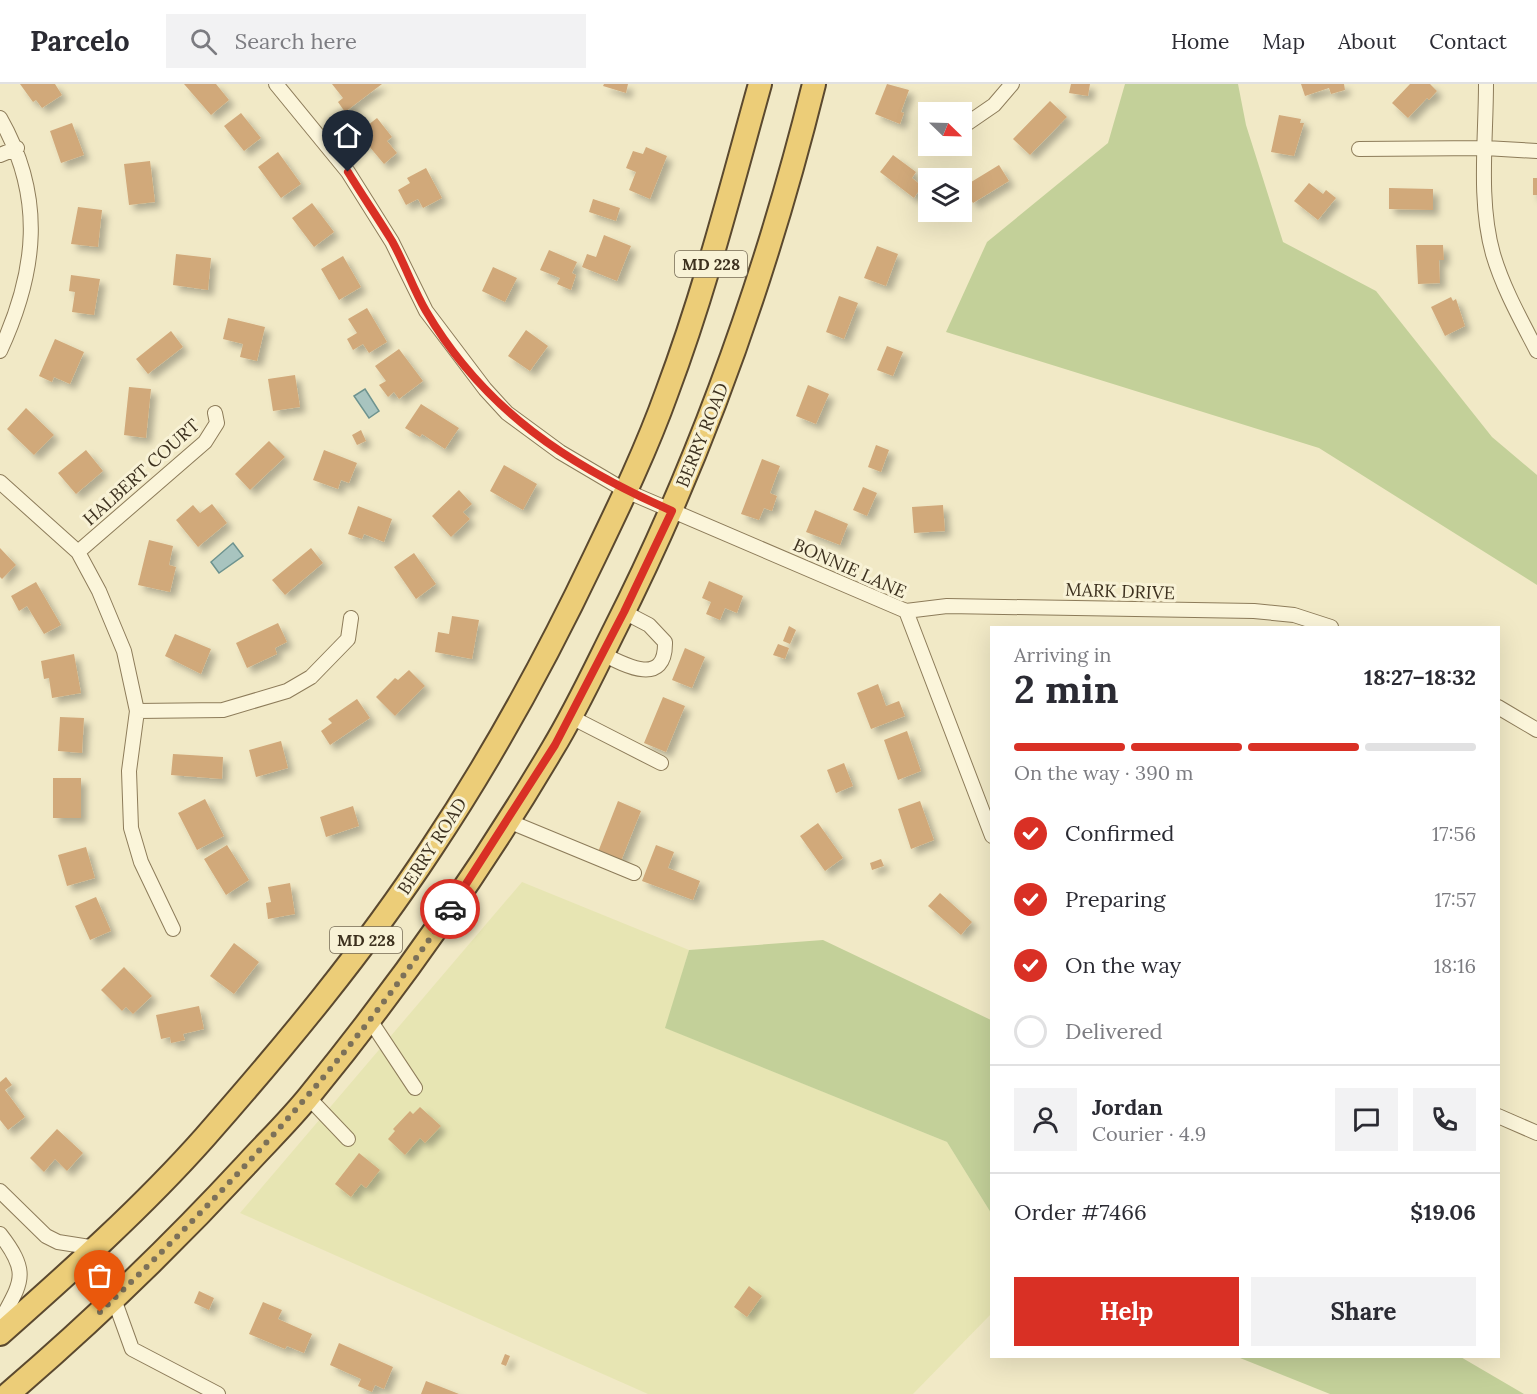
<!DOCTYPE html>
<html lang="en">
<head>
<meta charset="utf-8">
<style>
	:root { --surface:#fff; --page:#f2f2f3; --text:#2b2b33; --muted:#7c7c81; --line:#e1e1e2; --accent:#d93025 }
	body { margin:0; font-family:Lora,serif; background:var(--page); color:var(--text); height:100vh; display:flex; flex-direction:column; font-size:22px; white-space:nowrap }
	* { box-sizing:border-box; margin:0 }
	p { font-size:20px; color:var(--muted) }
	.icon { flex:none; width:33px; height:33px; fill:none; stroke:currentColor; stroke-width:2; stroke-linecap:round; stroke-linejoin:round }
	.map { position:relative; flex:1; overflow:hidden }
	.sheet { position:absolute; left:990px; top:542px; width:510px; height:732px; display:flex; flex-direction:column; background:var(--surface); border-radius:0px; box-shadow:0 6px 24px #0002 }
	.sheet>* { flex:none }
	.needle { width:39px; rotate:113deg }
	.fabs { position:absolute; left:918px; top:18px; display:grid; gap:12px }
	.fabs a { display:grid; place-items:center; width:54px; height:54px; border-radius:0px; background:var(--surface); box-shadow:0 6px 24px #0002; font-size:30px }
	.pin { position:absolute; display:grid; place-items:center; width:51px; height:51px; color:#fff; margin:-62px -26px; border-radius:50% 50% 50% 0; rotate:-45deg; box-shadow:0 0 6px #0007 }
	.pin .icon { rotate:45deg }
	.courier { position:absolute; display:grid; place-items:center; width:60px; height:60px; margin:-30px; border:4px solid #d93025; border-radius:50%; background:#fff; color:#222; box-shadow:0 2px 8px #0007 }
	.head em { font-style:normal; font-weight:700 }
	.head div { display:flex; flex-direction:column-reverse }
	.head { display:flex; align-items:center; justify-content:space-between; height:102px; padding:0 24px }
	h1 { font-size:39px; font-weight:700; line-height:45px }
	.bar { display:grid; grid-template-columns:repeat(4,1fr); gap:9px 6px; align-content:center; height:72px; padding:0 24px }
	.bar i { height:8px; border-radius:4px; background:var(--line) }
	.bar .selected { background:var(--accent) }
	.bar p { grid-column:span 4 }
	.line { display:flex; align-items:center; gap:15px; padding:0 24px; border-top:2px solid var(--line) }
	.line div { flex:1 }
	.round { display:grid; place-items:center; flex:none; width:63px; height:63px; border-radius:0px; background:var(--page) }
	ol { padding:0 24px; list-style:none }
	li { display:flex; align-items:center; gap:18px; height:66px }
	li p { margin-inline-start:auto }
	li .icon { padding:6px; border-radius:50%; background:var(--accent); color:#fff; stroke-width:4 }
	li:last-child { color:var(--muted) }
	li i { width:33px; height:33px; border:3px solid var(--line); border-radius:50% }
	.button { display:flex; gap:12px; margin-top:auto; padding:12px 24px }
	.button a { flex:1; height:69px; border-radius:0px; background:var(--accent); color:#fff; font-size:24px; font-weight:700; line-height:69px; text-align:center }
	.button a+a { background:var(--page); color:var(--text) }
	header { display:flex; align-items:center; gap:36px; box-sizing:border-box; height:84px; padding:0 30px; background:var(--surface); border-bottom:2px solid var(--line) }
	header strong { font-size:28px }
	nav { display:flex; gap:33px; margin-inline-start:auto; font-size:21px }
	.search { width:420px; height:54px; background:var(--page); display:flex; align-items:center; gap:15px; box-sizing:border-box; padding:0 21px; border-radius:0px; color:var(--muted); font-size:22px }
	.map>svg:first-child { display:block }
	.farmland { fill:#e7e5b3 }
	.green { fill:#c3d099 }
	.water { fill:#a8c4bf; stroke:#6d938f; stroke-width:1.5 }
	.building { fill:#d1a97a; filter:url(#shadow) }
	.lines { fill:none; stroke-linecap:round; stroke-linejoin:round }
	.minor-casing { stroke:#8d7c5a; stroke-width:16 }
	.trunk-casing { stroke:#5b492f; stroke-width:26 }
	.minor { stroke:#fbf5da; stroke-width:14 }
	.trunk { stroke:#eccd78; stroke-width:22 }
	.done { stroke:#7c7159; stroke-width:6; stroke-dasharray:0 10.8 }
	.route { stroke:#d93025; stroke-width:8 }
	.labels { text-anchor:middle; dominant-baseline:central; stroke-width:6; stroke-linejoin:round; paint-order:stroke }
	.shield { fill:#f8f2d6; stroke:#756b56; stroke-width:1.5 }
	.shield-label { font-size:16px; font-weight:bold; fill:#3d311f }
	.street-label { font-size:18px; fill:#3d311f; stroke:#f8f2d6 }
</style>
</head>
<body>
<header>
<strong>Parcelo</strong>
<div class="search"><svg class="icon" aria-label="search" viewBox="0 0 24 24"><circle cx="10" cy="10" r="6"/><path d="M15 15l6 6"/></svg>Search here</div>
<nav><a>Home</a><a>Map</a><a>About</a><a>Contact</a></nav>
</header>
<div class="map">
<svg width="1537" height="1310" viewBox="0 0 1537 1310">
	<defs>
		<filter id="shadow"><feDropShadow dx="5.5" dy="5.5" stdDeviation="3" flood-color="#0004"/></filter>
	</defs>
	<rect width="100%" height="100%" fill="#f1e9c6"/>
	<!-- farmland -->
	<path class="farmland" d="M522,798L689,866L666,944L947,1058L991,1129V1230L913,1310H648L240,1129Z"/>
	<!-- green -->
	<path class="green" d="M1125,0H1238L1246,41L1283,158L1376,207L1492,353L1537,391V501L1319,364L946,248L987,158L1108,59Z
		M823,856L991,936V1129L947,1058L665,944L689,866Z
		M1235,1272H1459L1524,1310H1330Z"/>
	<!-- water -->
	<path class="water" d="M365,305L379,327L369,334L354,312Z
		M233,459L243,472L219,489L211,478Z"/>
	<!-- building -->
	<path class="building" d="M20,0H55L62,11L42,24L36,16L33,18Z
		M184,0H216L229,16L211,31Z
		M332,0H382L345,28L338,18L343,14Z
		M604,0H628L626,9L603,2Z
		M887,0L909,6L901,28L904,29L900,40L875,30Z
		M1071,0H1090L1088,12L1069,9Z
		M1301,0H1344L1345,6L1331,10L1329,4L1305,12Z
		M1410,0H1430L1437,7L1429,16L1427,14L1408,34L1392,19Z
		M1050,17L1067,33L1030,71L1013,55Z
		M241,29L261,54L244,67L224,42Z
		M1279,31L1301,35L1300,39H1304L1294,72L1271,68Z
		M377,34L392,53L387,57L397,69L384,80L358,49Z
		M72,39L84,71L61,79L50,47Z
		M646,63L667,72L650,115L629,106L636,88L626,84L633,67L643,70Z
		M278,68L301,100L281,114L258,83Z
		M893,71L916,88L912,94L922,102L914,114L880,88Z
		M150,77L155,118L129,121L124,80Z
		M999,81L1009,97L973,119L963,103Z
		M426,84L442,114L423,124L418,115L406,121L398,106L410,99L407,94Z
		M1533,94H1537V111H1533Z
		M1309,99L1323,110L1326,106L1336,114L1318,136L1294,117Z
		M1389,104L1433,105V126L1389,125Z
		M593,115L620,124L616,137L589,128Z
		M312,119L334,148L314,163L292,134Z
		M78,123L102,126L98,163L71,160Z
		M604,151L631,162L617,197L582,183L587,170L596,173Z
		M1416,161H1443L1444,176H1439L1440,199L1418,200Z
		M877,162L898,170L886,202L864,194Z
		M549,166L577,178L572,189L576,191L571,206L557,200L560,194L540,186Z
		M176,170L211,174L208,206L173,201Z
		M343,172L361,203L339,216L321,185Z
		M493,183L517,194L505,218L482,207Z
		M71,191L100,195L94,231L72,228L75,208L69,207Z
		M839,212L858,219L844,255L826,248Z
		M1451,213L1453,217L1456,215L1465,242L1445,252L1431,223Z
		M367,224L387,258L369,269L363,260L353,266L347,255L357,249L348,235Z
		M228,234L265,243L257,277L240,273L243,260L223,255Z
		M526,246L548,262L530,287L508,272Z
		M171,247L183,263L148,290L136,275Z
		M55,255L84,268L70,300L54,293L52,298L39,292Z
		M887,262L903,268L893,292L877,286Z
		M399,265L423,297L399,315L394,308L388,313L379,301L386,297L375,282Z
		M295,291L300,323L273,327L268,295Z
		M808,301L829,310L816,340L796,332Z
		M129,303L151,305L146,354L124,351Z
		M421,320L459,344L445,365L422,350L420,353L405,344Z
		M26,324L54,351L34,371L7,345Z
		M361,346L366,357L357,361L352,351Z
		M269,357L285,373L250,406L235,390Z
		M876,361L889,366L881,388L868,383Z
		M86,366L103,387L76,410L58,389Z
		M324,366L357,379L349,399L341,396L338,405L313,396Z
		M762,375L780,382L770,409L777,412L772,427L764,424L759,436L741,430Z
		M504,381L537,400L523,426L490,407Z
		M863,403L877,409L867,432L853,426Z
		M459,406L472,420L463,428L470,435L451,453L432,432Z
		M212,420L227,439L198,463L176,436L193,421L200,429Z
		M943,421L945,447L914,449L912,423Z
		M358,422L392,435L384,458L364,450L362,455L348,450Z
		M815,426L848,440L840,461L806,448Z
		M149,456L173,462L169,481L176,483L170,508L138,501Z
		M0,464L16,481L2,495L0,493Z
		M311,464L323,479L285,511L272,496Z
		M414,469L436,500L416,515L394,483Z
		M709,497L743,512L737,529L725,524L720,536L706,530L711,518L702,514Z
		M36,498L61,541L44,550L27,522L19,527L11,512Z
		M452,532L479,536L472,575L435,568L438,548L449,550Z
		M278,539L287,558L275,564L277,570L247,584L236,559Z
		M789,542L796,546L790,560L783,557Z
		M175,550L211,565L201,590L165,572Z
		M778,560L789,564L785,575L773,571Z
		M685,564L705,573L692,604L672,596Z
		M74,570L81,609L52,614L49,594L44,595L41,577Z
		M409,586L425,602L395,632L376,613L395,594L398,596Z
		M878,600L886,622L899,617L905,632L871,645L857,609Z
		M663,613L685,622L666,668L644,659Z
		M357,615L370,634L330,661L321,647L332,639L328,635Z
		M60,633L84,634L82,669L58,667Z
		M907,647L921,687L898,696L884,656Z
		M281,657L288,684L256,693L249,666Z
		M173,670L223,673L222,695L171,691Z
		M844,679L853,702L836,709L827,686Z
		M53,694H81V734H53Z
		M205,715L224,752L197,766L178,729Z
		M618,717L641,727L621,777L598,768Z
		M920,717L934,756L911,765L898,725Z
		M353,722L359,742L326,753L320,733Z
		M818,739L843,774L825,787L800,752Z
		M227,761L249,796L226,811L204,775Z
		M656,761L674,768L668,784L700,797L693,816L642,797Z
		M86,763L95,794L67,802L58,771Z
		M881,775L884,782L872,786L870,779Z
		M290,799L295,830L268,835L266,819L271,818L268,803Z
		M940,809L972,838L961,851L928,822Z
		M96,813L111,847L90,856L75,822Z
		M234,859L259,878L234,910L210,892Z
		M124,883L152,912L133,930L126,923L122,927L101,906Z
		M199,922L204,945L183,950L185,956L171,959L170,953L161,955L156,931Z
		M6,993L12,1001L5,1006L25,1033L8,1046L0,1036V998Z
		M420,1023L441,1042L425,1059L420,1054L405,1071L388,1055L395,1047L393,1045L410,1027L413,1030Z
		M57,1045L83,1069L67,1087L55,1075L44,1088L30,1074Z
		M359,1069L380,1086L366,1104L361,1100L351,1113L335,1100Z
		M749,1202L762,1212L747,1233L734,1223Z
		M199,1207L214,1214L209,1226L194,1219Z
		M263,1218L282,1226L278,1235L312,1250L304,1269L287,1262L285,1265L249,1250Z
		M339,1259L393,1283L384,1305L375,1301L372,1308L358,1302L361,1295L330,1281Z
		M505,1270L510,1272L506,1282L501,1280Z
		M426,1297L459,1310H421Z"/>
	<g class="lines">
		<!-- minor casing -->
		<g class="minor-casing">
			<path id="minor" d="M276,0L348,88L392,158L426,227L485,305L507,329L560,368L626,407L906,527L992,752
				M1486,0C1486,55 1478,117 1493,170C1503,204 1521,236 1537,267
				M0,34C45,113 37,187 0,267
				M962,43L994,21L1012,0
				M1359,65L1485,64L1537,67
				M0,71L17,64
				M0,398L78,468L99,507L124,567L137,627L129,687L131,744L141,778L173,845
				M78,468L205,358L217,339L215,329
				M906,527L947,522L1254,527L1294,531L1331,543
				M603,570C626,582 666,603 665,558L649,541L624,528
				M1498,623L1537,646
				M137,627L223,626L287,607L311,593L348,555L351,534
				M569,632L661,679
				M508,737L634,789
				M370,936L415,1004
				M308,1013L348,1055
				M1498,1032L1537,1049
				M0,1107L46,1152L58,1158L96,1164
				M0,1150C31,1190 21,1198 0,1238
				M114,1215L132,1265L218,1310"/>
		</g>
		<!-- trunk casing -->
		<g class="trunk-casing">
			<path id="trunk" d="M0,1250C70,1188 143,1123 205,1053C285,962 364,867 431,765C493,672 547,573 595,472C621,418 647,364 667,308C705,207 731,104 760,0
				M8,1310C92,1238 171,1162 246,1081C267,1058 290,1036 310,1011C399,902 481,786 553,664C576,626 595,585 615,545C703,371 767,189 814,0"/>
		</g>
		<!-- minor -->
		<use href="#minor" class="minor"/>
		<!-- trunk -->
		<use href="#trunk" class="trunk"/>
	</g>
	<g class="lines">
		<!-- done -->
		<path class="done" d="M100,1228C229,1105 351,974 450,825"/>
		<!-- route -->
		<path class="route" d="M348,88C362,111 378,134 392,157C405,180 413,205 426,227C484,326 569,382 672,427L624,528L555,661L450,825"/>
	</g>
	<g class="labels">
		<!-- shield labels -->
		<g class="shield">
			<rect x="675" y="167" width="72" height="26" rx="4.5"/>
			<rect x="330" y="843" width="72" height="26" rx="4.5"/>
		</g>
		<g class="shield-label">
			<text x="711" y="180">MD 228</text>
			<text x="366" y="856">MD 228</text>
		</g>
		<!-- street labels -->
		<g class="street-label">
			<text transform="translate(702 351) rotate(-68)">BERRY ROAD</text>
			<text transform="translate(141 388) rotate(-42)">HALBERT COURT</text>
			<text transform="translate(850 484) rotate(24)">BONNIE LANE</text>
			<text transform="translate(1120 507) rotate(2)">MARK DRIVE</text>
			<text transform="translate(432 762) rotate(-57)">BERRY ROAD</text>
		</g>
	</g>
</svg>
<div class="fabs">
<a><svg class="needle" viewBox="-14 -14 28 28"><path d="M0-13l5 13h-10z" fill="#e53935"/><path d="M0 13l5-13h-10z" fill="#7c7c81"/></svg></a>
<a><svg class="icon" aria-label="layers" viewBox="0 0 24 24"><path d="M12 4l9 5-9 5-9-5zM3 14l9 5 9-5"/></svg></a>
</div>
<div class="pin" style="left:100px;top:1228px;background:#ea580c"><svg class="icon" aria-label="bag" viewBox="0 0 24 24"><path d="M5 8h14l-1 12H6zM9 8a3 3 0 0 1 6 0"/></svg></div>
<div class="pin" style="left:348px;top:88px;background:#1f2937"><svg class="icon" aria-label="home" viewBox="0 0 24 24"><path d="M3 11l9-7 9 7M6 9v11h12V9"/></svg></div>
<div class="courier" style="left:450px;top:825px"><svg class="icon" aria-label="car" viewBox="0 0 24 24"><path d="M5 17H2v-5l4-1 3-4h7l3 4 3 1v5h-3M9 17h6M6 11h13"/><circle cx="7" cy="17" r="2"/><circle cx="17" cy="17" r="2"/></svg></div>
<section class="sheet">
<div class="head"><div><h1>2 min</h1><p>Arriving in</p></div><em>18:27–18:32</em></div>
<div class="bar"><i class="selected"></i><i class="selected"></i><i class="selected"></i><i></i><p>On the way · 390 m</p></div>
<ol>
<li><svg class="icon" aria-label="check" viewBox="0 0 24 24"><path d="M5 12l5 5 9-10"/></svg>Confirmed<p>17:56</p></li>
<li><svg class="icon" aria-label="check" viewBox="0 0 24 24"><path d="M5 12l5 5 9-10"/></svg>Preparing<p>17:57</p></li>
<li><svg class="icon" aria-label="check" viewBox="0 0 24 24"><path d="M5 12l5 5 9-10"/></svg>On the way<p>18:16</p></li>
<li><i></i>Delivered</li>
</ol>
<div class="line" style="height:108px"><a class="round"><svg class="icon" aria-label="person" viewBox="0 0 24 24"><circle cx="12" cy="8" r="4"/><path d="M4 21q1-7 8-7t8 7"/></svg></a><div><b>Jordan</b><p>Courier · 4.9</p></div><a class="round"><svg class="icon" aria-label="chat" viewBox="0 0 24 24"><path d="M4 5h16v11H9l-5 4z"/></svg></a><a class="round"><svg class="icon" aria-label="phone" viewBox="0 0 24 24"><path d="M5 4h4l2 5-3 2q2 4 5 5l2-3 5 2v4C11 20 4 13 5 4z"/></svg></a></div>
<div class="line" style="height:78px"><div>Order #7466</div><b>$19.06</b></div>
<div class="button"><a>Help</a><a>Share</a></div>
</section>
</div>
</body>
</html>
